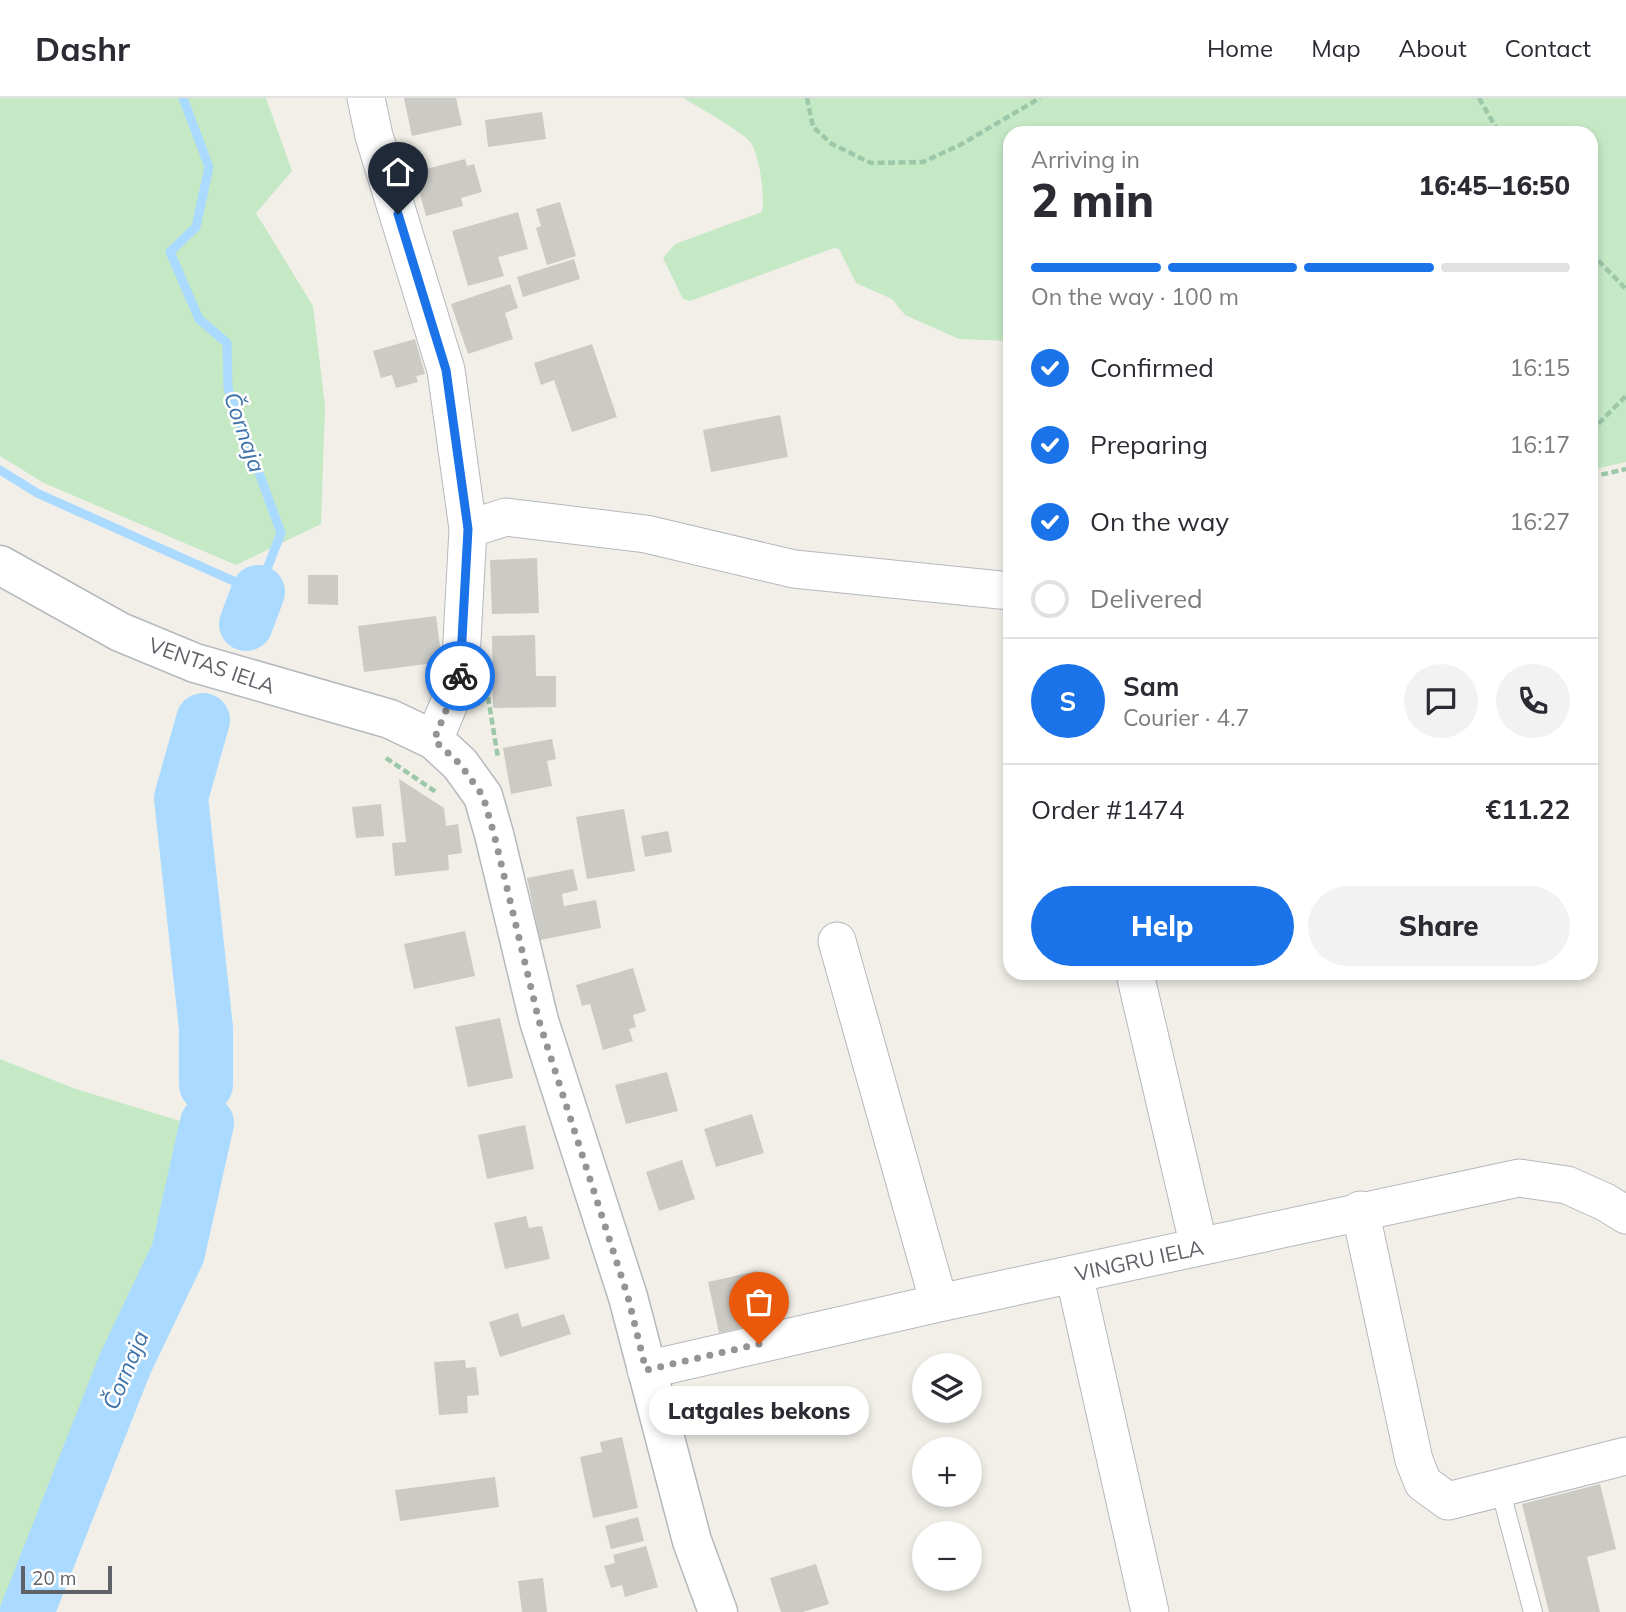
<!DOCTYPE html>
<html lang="en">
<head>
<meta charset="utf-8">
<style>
	:root { --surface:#fff; --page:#f2f2f3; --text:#2b2b33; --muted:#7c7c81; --line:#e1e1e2; --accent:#1a73e8 }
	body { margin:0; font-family:Mulish,sans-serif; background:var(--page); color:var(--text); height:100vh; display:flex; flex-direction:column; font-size:26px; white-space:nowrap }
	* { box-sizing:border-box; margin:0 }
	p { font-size:23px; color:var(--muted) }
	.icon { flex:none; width:38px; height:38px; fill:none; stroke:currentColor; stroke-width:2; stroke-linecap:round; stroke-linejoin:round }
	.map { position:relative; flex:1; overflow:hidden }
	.details { position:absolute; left:1003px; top:28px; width:595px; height:854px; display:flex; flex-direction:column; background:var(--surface); border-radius:21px; box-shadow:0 4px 10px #0003 }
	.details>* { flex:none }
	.fabs { position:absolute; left:912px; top:1255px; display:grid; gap:14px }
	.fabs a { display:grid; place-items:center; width:70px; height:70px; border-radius:50%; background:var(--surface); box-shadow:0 4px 10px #0003; font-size:35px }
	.scale { position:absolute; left:21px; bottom:18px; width:91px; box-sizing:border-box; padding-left:7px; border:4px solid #5f6368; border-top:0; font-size:19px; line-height:24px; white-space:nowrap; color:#5f6368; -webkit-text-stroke:5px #fff; paint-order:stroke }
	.pin { position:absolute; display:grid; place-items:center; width:60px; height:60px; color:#fff; margin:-72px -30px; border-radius:50% 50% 50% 0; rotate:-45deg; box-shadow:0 0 7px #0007 }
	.pin .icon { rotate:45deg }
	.courier { position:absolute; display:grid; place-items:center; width:70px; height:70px; margin:-35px; border:5px solid #1a73e8; border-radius:50%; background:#fff; color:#222; box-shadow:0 2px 9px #0007 }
	.bubble { position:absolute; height:49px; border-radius:24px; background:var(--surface); box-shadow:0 4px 10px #0003; font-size:23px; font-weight:800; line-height:49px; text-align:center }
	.headline em { font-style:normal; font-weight:800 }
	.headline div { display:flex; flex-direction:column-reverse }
	.headline { display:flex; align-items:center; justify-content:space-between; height:119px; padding:0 28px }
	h1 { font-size:46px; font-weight:800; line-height:52px }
	.bar { display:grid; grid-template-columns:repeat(4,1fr); gap:10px 7px; align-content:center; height:84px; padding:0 28px }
	.bar i { height:9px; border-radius:5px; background:var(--line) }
	.bar .selected { background:var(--accent) }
	.bar p { grid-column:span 4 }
	.line { display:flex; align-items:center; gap:18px; padding:0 28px; border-top:2px solid var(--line) }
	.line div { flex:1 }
	.round { display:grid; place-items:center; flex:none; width:74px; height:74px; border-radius:37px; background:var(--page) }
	ol { padding:0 28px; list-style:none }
	li { display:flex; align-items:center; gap:21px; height:77px }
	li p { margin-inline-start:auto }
	li .icon { padding:7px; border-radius:50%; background:var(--accent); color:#fff; stroke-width:4 }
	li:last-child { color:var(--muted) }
	li i { width:38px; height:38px; border:4px solid var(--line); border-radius:50% }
	.action { display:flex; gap:14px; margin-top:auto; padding:14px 28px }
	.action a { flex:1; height:80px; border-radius:42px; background:var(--accent); color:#fff; font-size:28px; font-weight:800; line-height:80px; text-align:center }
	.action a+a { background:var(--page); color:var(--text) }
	header { display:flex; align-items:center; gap:42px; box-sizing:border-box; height:98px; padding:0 35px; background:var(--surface); border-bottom:2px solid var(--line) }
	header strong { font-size:33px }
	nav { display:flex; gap:38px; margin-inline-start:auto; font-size:24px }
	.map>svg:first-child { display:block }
	.green { fill:#c5e8c5 }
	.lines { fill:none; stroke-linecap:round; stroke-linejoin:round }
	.stream { stroke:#aadaff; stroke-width:9 }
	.river { stroke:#aadaff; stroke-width:54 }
	.building { fill:#cccac5 }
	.service-casing { stroke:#b5b8bc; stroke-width:20 }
	.minor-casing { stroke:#b5b8bc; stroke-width:39 }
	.tertiary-casing { stroke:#b5b8bc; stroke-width:41 }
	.path { stroke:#9cc7a9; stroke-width:4.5; stroke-dasharray:7 3.5; stroke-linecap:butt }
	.service { stroke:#fff; stroke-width:18 }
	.minor { stroke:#fff; stroke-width:37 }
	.tertiary { stroke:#fff; stroke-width:38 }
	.done { stroke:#929495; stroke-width:7; stroke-dasharray:0 12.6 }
	.route { stroke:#1a73e8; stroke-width:9 }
	.labels { text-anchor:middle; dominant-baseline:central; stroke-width:5; stroke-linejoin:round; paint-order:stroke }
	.street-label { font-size:21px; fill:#5f6368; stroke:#fff }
	.water-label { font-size:23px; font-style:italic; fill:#4174aa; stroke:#fff }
</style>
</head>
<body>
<header>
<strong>Dashr</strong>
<nav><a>Home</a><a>Map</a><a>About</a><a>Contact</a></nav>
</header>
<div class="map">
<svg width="1626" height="1514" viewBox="0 0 1626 1514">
	<rect width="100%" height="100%" fill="#f1efe8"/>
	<!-- green -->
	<path class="green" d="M0,0H266L292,73L256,115L313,208L325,308L321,426L236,467L44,385L0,358Z
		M683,0H1626V364L1591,372V35H1010V243L959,241L905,217L892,201L856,185L839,151L834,150L690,203L683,201L663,160L675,146L762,114C765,99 760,58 751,45C746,36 695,7 683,0Z
		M0,961L73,990L222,1036L203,1153L63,1469L48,1514H0Z"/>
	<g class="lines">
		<!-- stream -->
		<path class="stream" d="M0,372L37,395L258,494L281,435L228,290L227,245L199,221L170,154L196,129L209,69L183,0"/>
		<!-- river -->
		<path class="river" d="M246,526L258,494
			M203,622L181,700L206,930V987
			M27,1514L125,1266L178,1155L207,1025"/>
	</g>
	<!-- building -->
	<path class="building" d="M404,0H456L462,27L412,38Z
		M542,14L546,41L488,49L485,22Z
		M465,61L467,68L474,66L482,94L461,100L463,108L426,118L414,74Z
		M560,104L576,158L547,167L536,130L541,128L536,111Z
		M518,114L528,151L498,159L504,178L468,188L452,133Z
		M574,161L580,181L523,199L517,179Z
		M510,186L518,210L505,215L513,241L468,256L451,206Z
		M415,241L425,276L416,278L418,284L396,290L392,277L381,280L373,253Z
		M592,246L617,319L572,334L554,282L541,287L534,265Z
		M780,317L788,359L711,374L703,332Z
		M537,460L539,515L492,516L490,462Z
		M308,477H338V507L308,506Z
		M436,518L442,564L364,574L358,528Z
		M535,537L536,578H556V609L493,610L492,538Z
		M552,641L556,661L547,663L552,688L511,696L503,650Z
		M399,681L444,710L446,728L458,726L462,755L448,757L449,772L395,778L392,745L406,744Z
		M381,706L384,738L356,740L352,709Z
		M624,711L635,773L587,781L576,719Z
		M668,733L672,754L645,759L641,738Z
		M573,771L578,792L562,796L564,808L596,802L601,830L540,842L527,780Z
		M465,833L475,878L414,891L404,846Z
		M633,870L646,913L633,917L636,929L629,931L633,943L603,952L590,906L582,908L576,887Z
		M500,920L513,980L468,989L455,929Z
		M667,974L678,1013L626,1026L615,987Z
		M752,1016L764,1055L716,1069L704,1031Z
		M525,1027L534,1071L487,1081L478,1037Z
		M682,1062L695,1101L659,1113L646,1074Z
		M526,1118L529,1130L542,1128L550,1161L505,1171L494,1125Z
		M757,1173L768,1224L719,1235L708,1184Z
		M518,1215L522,1229L564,1216L571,1236L500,1259L489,1224Z
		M465,1262L466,1270L476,1269L479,1297L467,1298L468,1315L439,1317L434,1264Z
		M622,1339L638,1410L593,1420L580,1359L602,1354L600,1344Z
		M495,1379L499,1409L400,1423L395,1392Z
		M1600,1386L1616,1451L1587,1459L1600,1514H1549L1522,1406Z
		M638,1419L644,1443L611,1451L605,1428Z
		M646,1448L658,1489L625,1499L622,1487L611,1490L604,1468L615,1465L613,1457Z
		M816,1466L829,1506L803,1514H781L770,1480Z
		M543,1480L547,1514H522L518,1483Z"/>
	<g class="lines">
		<!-- service casing -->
		<g class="service-casing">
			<path id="service" d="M1500,1391L1533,1514"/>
		</g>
		<!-- minor casing -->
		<g class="minor-casing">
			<path id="minor" d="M366,0L374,38L446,272L468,431L460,579L434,642
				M468,431L506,419L646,436L794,471L1010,493
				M837,843L939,1205
				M1135,876L1199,1149
				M1360,1112L1414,1362L1423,1385L1448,1403L1626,1358
				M1074,1176L1150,1514
				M646,1272L939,1205L1519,1080L1567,1087L1605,1104L1626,1117"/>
		</g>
		<!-- tertiary casing -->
		<g class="tertiary-casing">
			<path id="tertiary" d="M0,467L120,534L195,565L390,621L434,642L460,666L483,698L494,736L539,923L628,1199L692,1443L718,1514"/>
		</g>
		<!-- path -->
		<path class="path" d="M807,0L813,29L832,46L871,65L923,64L960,47L1040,0
			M1479,0L1499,35
			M1591,155L1626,191
			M1591,333L1626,298
			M1591,379L1626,371
			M488,599L498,660
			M386,660L436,694"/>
		<!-- service -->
		<use href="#service" class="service"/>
		<!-- minor -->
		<use href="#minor" class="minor"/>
		<!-- tertiary -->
		<use href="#tertiary" class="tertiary"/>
	</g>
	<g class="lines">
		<!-- done -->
		<path class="done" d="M460,578L434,642L460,666L483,698L494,736L539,923L628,1199L646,1272L759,1246"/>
		<!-- route -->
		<path class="route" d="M398,116L446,272L468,431L460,578"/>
	</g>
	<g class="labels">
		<!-- street labels -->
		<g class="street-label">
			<text transform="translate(212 567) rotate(19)">VENTAS IELA</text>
			<text transform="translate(1139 1162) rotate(-12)">VINGRU IELA</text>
		</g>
		<!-- water labels -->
		<g class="water-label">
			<text transform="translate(245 334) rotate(71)">Čornaja</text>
			<text transform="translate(125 1272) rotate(-67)">Čornaja</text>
		</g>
	</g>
</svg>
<div class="fabs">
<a><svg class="icon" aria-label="layers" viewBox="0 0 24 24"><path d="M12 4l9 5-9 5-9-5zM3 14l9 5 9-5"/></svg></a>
<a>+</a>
<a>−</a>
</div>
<div class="scale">20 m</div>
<div class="pin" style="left:759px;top:1246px;background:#ea580c"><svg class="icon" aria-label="bag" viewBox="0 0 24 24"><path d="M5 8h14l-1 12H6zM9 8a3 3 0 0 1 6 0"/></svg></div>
<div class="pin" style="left:398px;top:116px;background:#1f2937"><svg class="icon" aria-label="home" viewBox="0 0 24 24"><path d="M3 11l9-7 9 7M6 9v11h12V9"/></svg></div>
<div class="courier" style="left:460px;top:578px"><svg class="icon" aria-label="bike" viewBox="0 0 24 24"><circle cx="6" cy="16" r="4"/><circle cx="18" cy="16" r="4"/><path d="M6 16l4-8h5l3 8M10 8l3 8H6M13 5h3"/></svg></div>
<div class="bubble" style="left:649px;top:1288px;width:220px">Latgales bekons</div>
<section class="details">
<div class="headline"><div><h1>2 min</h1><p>Arriving in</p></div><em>16:45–16:50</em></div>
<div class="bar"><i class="selected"></i><i class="selected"></i><i class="selected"></i><i></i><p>On the way · 100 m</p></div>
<ol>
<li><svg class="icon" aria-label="check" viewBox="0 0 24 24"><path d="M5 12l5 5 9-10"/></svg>Confirmed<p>16:15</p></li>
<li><svg class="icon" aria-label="check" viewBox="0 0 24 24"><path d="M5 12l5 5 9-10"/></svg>Preparing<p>16:17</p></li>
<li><svg class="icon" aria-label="check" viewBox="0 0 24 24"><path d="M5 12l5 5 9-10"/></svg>On the way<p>16:27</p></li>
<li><i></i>Delivered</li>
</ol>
<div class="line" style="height:126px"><b class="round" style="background:var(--accent);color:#fff">S</b><div><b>Sam</b><p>Courier · 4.7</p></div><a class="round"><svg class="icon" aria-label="chat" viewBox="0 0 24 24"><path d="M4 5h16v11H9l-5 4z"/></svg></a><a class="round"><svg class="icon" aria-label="phone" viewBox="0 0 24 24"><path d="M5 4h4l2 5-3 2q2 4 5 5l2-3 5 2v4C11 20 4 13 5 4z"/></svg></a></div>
<div class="line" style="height:91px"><div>Order #1474</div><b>€11.22</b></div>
<div class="action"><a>Help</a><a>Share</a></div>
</section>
</div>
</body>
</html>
